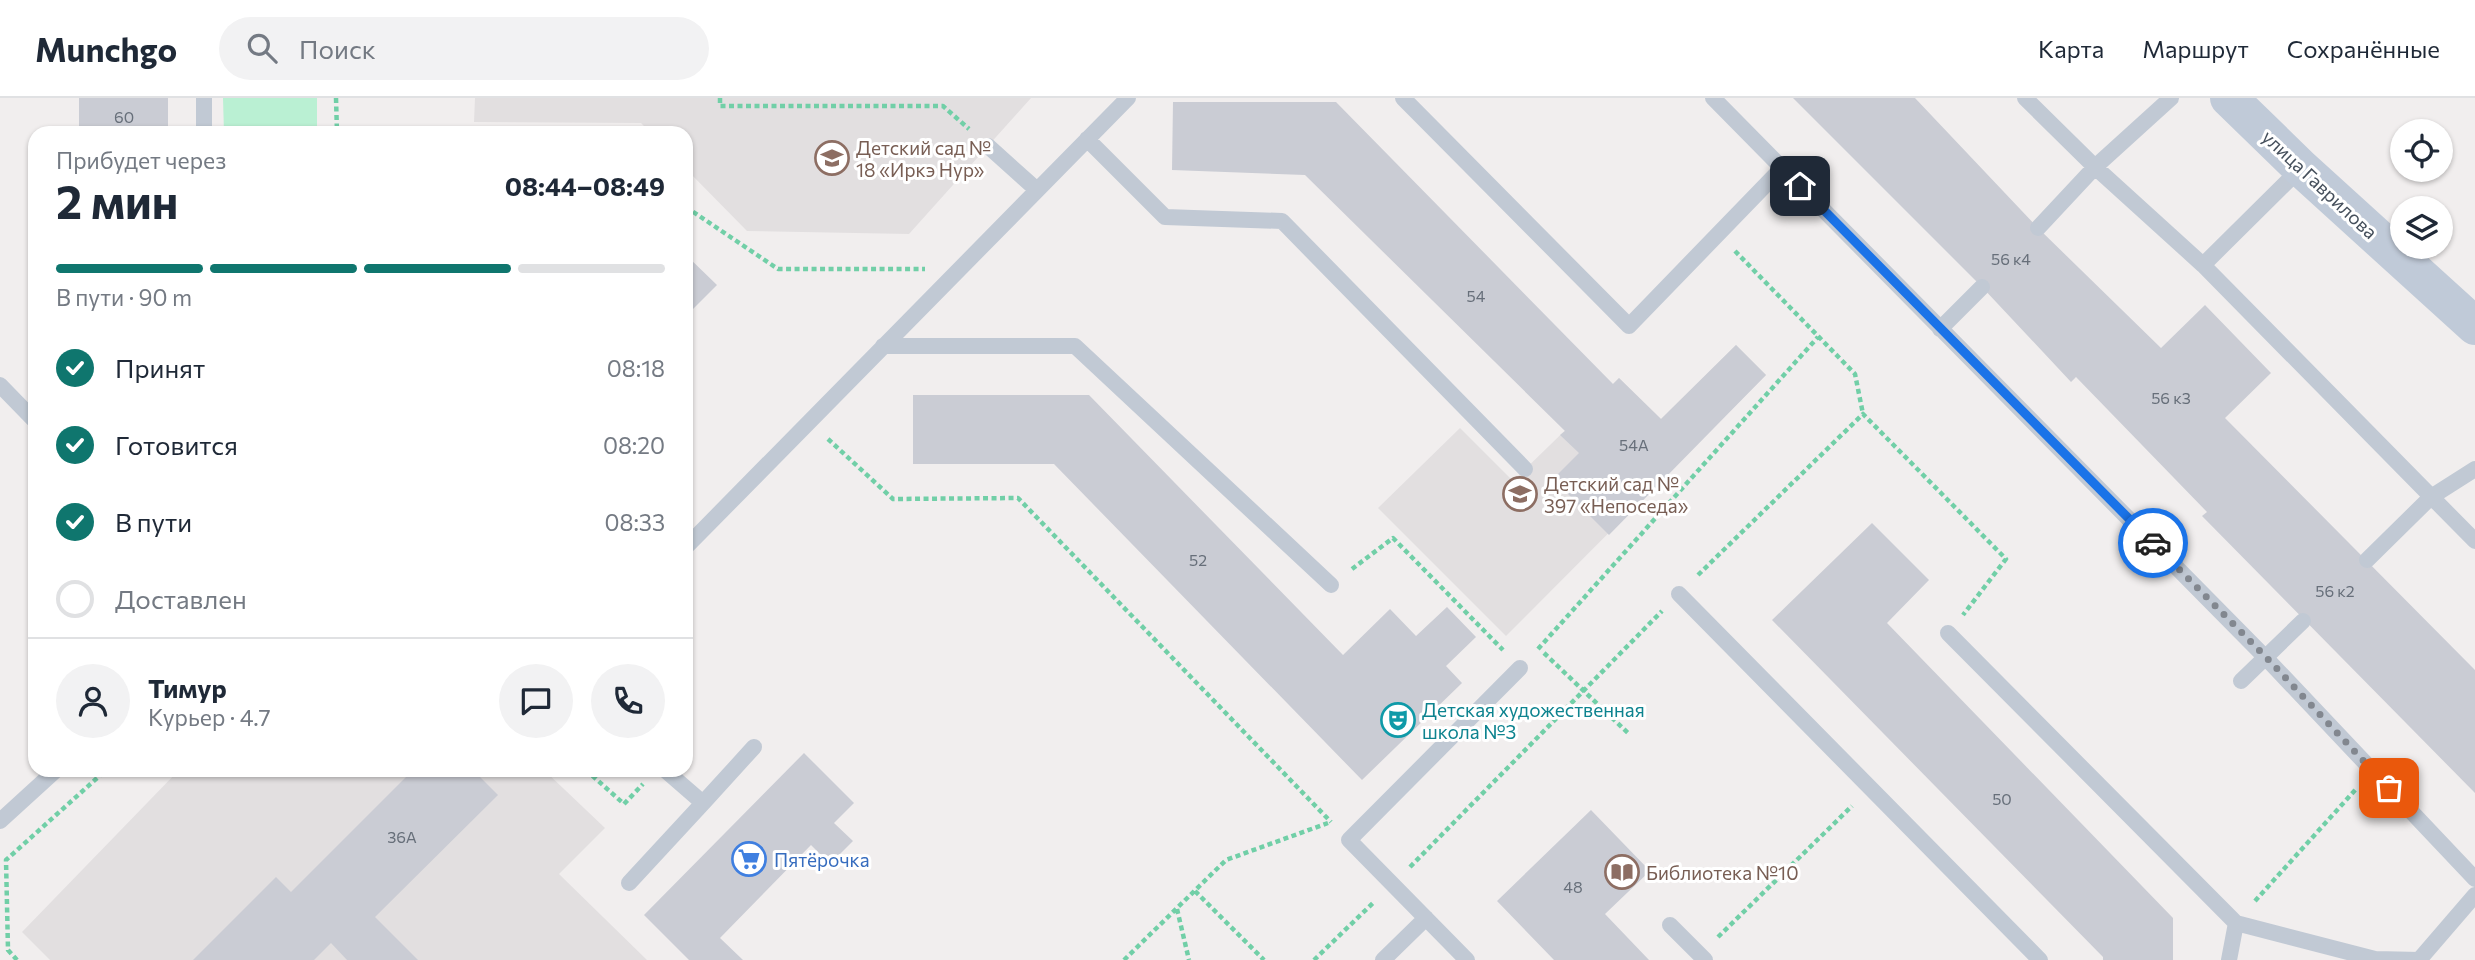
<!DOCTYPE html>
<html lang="ru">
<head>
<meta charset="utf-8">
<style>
	:root { --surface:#fff; --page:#f2f2f3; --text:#1f2937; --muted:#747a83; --line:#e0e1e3; --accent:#0f766e }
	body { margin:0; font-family:Commissioner,sans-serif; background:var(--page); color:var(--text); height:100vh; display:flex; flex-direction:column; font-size:26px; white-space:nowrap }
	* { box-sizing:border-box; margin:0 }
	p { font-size:23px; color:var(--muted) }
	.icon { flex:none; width:38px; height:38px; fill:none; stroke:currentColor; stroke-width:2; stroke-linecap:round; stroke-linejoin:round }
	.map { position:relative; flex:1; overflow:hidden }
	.panel { position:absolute; left:28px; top:28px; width:665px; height:651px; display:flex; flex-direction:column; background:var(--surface); border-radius:21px; box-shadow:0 2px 5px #0004 }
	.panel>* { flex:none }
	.tools { position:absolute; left:2390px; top:21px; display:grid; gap:14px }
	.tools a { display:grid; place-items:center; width:63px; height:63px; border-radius:50%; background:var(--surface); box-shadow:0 2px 5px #0004; font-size:35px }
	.pin { position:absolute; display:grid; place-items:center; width:60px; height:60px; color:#fff; margin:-30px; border-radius:14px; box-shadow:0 4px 10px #0006 }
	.courier { position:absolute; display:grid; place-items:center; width:70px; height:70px; margin:-35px; border:5px solid #1a73e8; border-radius:50%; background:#fff; color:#222; box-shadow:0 2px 9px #0007 }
	.overview em { font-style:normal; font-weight:700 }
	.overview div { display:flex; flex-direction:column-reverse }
	.overview { display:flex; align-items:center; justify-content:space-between; height:119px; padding:0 28px }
	h1 { font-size:46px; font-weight:700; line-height:52px }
	.bar { display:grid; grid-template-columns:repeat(4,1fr); gap:10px 7px; align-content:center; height:84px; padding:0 28px }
	.bar i { height:9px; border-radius:5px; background:var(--line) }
	.bar .on { background:var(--accent) }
	.bar p { grid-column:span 4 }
	.line { display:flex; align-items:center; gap:18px; padding:0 28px; border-top:2px solid var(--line) }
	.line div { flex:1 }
	.round { display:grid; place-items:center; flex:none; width:74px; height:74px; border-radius:37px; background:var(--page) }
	ol { padding:0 28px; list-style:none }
	li { display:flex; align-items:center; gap:21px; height:77px }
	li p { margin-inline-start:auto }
	li .icon { padding:7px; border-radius:50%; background:var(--accent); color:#fff; stroke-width:4 }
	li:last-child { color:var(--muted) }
	li i { width:38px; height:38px; border:4px solid var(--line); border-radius:50% }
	header { display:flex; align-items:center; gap:42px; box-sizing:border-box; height:98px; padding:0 35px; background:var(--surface); border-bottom:2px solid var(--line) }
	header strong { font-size:33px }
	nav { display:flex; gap:38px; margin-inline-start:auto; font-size:24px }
	.search { width:490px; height:63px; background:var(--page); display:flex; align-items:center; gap:18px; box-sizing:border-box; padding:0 24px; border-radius:38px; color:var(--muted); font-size:26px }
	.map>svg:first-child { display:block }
	.education { fill:#e2dfe0 }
	.green { fill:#baf0d3 }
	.building { fill:#caccd4 }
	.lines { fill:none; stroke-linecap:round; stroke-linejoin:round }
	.path { stroke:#71cfa7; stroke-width:4.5; stroke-dasharray:5 3.5; stroke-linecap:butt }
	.lane { stroke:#c1c9d4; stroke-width:16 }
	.secondary { stroke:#c0cad8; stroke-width:38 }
	.done { stroke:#82878f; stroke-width:7; stroke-dasharray:0 12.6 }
	.route { stroke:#1a73e8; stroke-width:9 }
	.labels { text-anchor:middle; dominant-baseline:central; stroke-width:6; stroke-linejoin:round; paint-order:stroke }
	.number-label { font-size:16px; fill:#676f7a }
	.education-label { font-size:19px; fill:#785e54; stroke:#fff; text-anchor:start }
	.street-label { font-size:19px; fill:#46505c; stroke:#fff }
	.culture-label { font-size:19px; fill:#0d838f; stroke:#fff; text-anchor:start }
	.shop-label { font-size:19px; fill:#366cbe; stroke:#fff; text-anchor:start }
</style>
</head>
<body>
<header>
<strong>Munchgo</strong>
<div class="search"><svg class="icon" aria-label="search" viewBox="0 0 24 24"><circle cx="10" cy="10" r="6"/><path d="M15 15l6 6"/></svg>Поиск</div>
<nav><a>Карта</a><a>Маршрут</a><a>Сохранённые</a></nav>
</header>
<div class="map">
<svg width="2475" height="862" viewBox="0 0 2475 862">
	<rect width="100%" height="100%" fill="#f1eeee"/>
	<!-- education -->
	<path class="education" d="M475,0H1031L909,136L747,133L686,71V35H651L641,25L474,24Z
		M1736,247L1766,277L1506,538L1378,410L1460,330L1513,383L1619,280L1661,321Z
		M179,672H544L605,730L559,776L647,862H50L22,834Z"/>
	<!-- green -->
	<path class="green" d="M223,0H317V35H224Z"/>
	<!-- building -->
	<path class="building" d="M79,0H168V35H79Z
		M1793,0H1915L2038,130L2161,250L2205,207L2271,275L2225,320L2475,572V695L2202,418L2207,414L2076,279L2071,284L1982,189Z
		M1173,4H1336L1613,286L1619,280L1661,321L1736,247L1766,277L1609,437L1553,381L1579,355L1560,337L1565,333L1305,77L1172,72Z
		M686,157L717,187L686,218Z
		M913,297H1089L1343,557L1390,511L1416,538L1447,509L1476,539L1446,568L1462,585L1362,682L1054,366H913Z
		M1872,425L1929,482L1887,525L2173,820V862H2103V859L1772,522Z
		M804,655L854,705L834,725L853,743L830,766L811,747L720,840L743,862H689L644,817Z
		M413,672H473L498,697L375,819L418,862H347L331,845L314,862H193L276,779L291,794Z
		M1591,712L1650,773L1605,816L1649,862H1554L1497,803Z"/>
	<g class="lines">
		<!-- path -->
		<path class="path" d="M336,0L337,35
			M720,0V8H943L969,31
			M686,109L778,171H925
			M1735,153L1855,276L1863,316
			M828,341L893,401L1018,400L1331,724
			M1352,471L1393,440L1503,552
			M1698,477L1863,316L2006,461L1963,517
			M1538,551L1818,239
			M1544,555L1629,636
			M586,672L624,706L643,686
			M1410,769L1662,513
			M1195,793L1264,862
			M2255,803L2357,690
			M1177,811L1189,862
			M1718,839L1852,708
			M17,862L8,852L6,762L106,672
			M1124,862L1226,762L1328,725
			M1314,862L1374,804"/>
		<!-- lane -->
		<path class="lane" d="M204,0V35
			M1403,0L1629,228L1782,70
			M1713,0L2265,559L2475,781
			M2025,0L2095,69L2203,167L2475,443
			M1087,41L1165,119L1282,123L1525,371
			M988,48L1037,92
			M2038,130L2095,69L2171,0
			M2203,167L2301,70
			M1940,231L1982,189
			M883,248H1075L1331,487
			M0,287L35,323
			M686,449L1128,0
			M2367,462L2431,399L2475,371
			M1679,496L2040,862
			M1948,535L2236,825L2375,861L2420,862
			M2241,583L2303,523
			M665,672L703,705L754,649
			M0,723L56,672
			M629,785L703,705
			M1670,827L1705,862
			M1383,862L1426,820
			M1467,862L1349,742L1520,570
			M2229,862L2236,825
			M2419,862L2475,797"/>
		<!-- secondary -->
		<path class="secondary" d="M2229,0L2301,70L2475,228"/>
	</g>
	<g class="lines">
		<!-- done -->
		<path class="done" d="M2153,445L2266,559L2389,690"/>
		<!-- route -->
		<path class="route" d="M1800,88L2153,445"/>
	</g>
	<!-- icons -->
	<defs>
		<g id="school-ring" transform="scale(1.75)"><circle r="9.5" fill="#fff" stroke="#8d6e63" stroke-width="1.5"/><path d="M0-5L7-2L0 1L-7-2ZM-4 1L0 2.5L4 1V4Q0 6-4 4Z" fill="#8d6e63"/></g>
		<g id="theatre-ring" transform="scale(1.75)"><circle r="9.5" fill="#fff" stroke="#0f9aa8" stroke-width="1.5"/><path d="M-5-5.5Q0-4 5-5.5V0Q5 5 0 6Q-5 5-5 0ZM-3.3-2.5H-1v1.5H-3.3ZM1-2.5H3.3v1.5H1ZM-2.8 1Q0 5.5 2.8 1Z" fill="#0f9aa8"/></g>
		<g id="supermarket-ring" transform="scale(1.75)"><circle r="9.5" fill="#fff" stroke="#3f7fe0" stroke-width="1.5"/><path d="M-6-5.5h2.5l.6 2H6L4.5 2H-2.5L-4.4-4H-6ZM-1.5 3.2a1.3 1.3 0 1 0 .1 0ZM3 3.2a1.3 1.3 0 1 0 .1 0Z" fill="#3f7fe0"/></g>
		<g id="library-ring" transform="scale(1.75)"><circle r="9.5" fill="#fff" stroke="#8d6e63" stroke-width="1.5"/><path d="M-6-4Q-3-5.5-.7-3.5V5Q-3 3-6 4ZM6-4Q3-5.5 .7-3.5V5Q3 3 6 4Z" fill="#8d6e63"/></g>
	</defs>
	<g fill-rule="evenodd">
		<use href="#school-ring" x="832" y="60"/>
		<use href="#school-ring" x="1520" y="396"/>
		<use href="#theatre-ring" x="1398" y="622"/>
		<use href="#supermarket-ring" x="749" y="761"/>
		<use href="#library-ring" x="1622" y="774"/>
	</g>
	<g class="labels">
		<!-- number labels -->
		<g class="number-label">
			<text x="124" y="18">60</text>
			<text x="2011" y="160">56 к4</text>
			<text x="1476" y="197">54</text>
			<text x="2171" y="299">56 к3</text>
			<text x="1634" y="346">54А</text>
			<text x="1198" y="461">52</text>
			<text x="2335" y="492">56 к2</text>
			<text x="2002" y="700">50</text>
			<text x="402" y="738">36А</text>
			<text x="1573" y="788">48</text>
		</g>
		<!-- education labels -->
		<g class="education-label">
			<text x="856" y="49">Детский сад №<tspan x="856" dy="22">18 «Иркэ Нур»</tspan></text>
			<text x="1544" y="385">Детский сад №<tspan x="1544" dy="22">397 «Непоседа»</tspan></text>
			<text x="1646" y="774">Библиотека №10</text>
		</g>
		<!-- street labels -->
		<g class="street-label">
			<text transform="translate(2320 86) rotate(43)">улица Гаврилова</text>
		</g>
		<!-- culture labels -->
		<g class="culture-label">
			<text x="1422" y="611">Детская художественная<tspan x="1422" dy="22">школа №3</tspan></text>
		</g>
		<!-- shop labels -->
		<g class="shop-label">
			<text x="774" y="761">Пятёрочка</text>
		</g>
	</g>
</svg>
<div class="tools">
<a><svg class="icon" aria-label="locate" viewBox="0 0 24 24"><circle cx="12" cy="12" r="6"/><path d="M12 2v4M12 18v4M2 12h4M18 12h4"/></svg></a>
<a><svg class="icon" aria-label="layers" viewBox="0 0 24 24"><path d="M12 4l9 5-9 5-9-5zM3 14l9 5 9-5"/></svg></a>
</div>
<div class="pin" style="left:2389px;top:690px;background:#ea580c"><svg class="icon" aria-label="bag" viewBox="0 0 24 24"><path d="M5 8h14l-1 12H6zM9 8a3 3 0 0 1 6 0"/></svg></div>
<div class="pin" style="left:1800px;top:88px;background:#1f2937"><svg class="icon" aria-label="home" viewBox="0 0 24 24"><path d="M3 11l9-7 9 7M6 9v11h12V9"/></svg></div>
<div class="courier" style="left:2153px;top:445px"><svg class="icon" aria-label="car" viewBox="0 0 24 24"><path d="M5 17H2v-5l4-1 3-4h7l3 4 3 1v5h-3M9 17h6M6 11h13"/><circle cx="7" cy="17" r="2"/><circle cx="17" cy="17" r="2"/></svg></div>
<section class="panel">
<div class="overview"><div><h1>2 мин</h1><p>Прибудет через</p></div><em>08:44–08:49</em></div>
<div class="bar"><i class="on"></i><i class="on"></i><i class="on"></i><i></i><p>В пути · 90 m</p></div>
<ol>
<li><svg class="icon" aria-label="check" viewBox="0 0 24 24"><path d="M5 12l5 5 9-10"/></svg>Принят<p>08:18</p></li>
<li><svg class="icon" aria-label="check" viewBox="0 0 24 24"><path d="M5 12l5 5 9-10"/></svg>Готовится<p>08:20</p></li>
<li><svg class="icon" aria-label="check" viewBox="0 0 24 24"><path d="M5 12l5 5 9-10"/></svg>В пути<p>08:33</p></li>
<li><i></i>Доставлен</li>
</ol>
<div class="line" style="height:126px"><a class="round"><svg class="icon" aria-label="person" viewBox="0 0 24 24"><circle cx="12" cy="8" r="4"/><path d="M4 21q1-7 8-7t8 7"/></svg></a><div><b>Тимур</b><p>Курьер · 4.7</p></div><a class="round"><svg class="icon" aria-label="chat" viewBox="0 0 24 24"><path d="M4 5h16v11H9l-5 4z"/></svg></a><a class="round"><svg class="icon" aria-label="phone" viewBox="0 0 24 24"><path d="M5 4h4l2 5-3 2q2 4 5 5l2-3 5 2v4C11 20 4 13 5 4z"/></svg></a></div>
</section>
</div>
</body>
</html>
